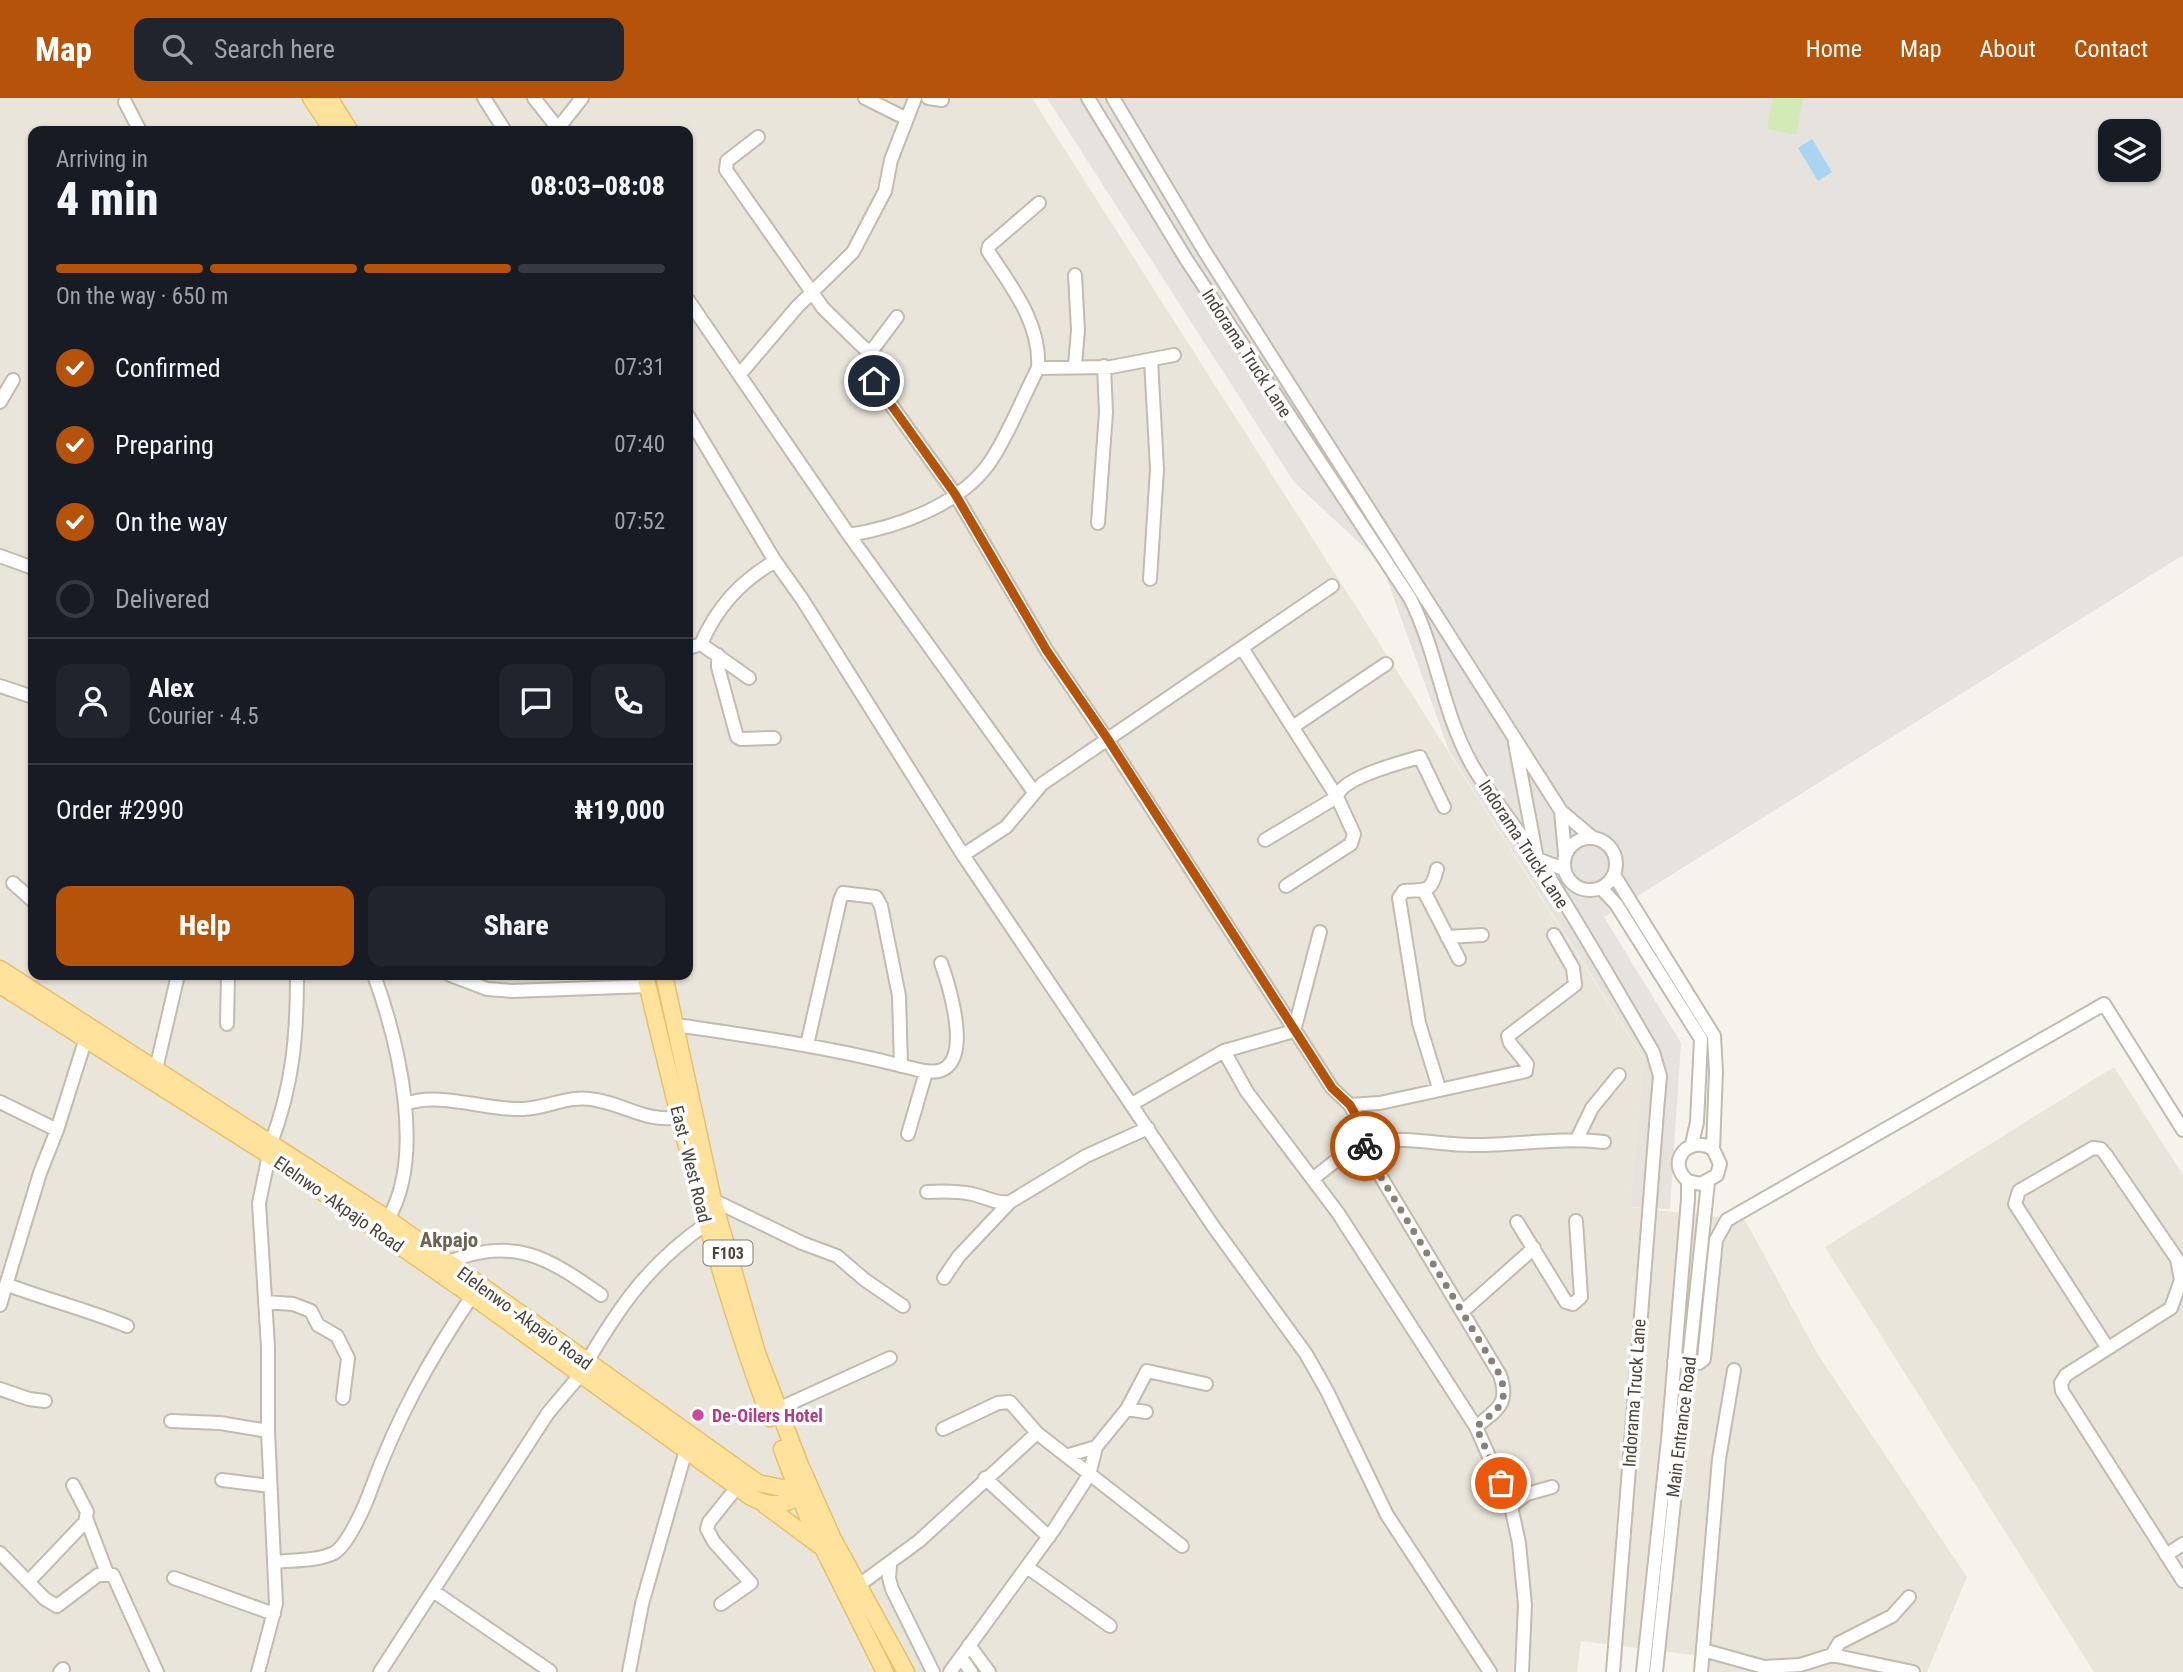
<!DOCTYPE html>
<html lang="en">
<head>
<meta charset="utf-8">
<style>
	:root { --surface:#171b24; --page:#20242c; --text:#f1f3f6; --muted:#9ea1a6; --line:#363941; --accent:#b45309 }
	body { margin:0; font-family:"Roboto Condensed",sans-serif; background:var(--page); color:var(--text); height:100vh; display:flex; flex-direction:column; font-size:26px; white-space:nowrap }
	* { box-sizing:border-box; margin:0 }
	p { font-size:23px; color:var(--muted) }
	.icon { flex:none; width:38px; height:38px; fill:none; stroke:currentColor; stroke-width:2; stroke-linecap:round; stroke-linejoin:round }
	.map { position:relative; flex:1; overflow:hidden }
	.panel { position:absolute; left:28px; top:28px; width:665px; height:854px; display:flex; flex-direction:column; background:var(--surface); border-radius:14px; box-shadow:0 2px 5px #0004 }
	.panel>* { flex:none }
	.tools { position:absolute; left:2098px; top:21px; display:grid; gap:14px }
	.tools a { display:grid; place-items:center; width:63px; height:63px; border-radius:14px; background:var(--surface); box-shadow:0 2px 5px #0004; font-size:35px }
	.pin { position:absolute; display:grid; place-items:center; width:60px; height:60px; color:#fff; margin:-30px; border:4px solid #fff; border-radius:50%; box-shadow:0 2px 7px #0007 }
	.courier { position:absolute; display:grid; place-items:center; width:70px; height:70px; margin:-35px; border:5px solid #b45309; border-radius:50%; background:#fff; color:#222; box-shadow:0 2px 9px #0007 }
	.head em { font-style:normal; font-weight:800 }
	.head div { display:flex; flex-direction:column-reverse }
	.head { display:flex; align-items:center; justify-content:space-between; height:119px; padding:0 28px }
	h1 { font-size:46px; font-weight:800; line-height:52px }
	.bar { display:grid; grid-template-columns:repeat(4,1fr); gap:10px 7px; align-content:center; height:84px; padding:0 28px }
	.bar i { height:9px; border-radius:5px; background:var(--line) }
	.bar .active { background:var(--accent) }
	.bar p { grid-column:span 4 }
	.line { display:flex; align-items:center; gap:18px; padding:0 28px; border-top:2px solid var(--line) }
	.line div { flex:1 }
	.round { display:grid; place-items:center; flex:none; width:74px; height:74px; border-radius:14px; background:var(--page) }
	ol { padding:0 28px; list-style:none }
	li { display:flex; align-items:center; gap:21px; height:77px }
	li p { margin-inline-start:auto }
	li .icon { padding:7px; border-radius:50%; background:var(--accent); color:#fff; stroke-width:4 }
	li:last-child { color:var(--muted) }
	li i { width:38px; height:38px; border:4px solid var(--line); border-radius:50% }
	.cta { display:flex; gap:14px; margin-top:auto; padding:14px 28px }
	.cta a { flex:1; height:80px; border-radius:14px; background:var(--accent); color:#fff; font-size:28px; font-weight:800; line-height:80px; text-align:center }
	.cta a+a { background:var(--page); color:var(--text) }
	header { display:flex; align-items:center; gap:42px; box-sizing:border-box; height:98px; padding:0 35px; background:var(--accent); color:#fff }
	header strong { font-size:33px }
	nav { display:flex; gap:38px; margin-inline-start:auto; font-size:24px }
	.search { width:490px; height:63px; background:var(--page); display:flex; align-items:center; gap:18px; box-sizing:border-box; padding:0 24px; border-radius:14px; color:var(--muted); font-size:26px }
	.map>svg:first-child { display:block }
	.residential { fill:#eae5da; fill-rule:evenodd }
	.industrial { fill:#e6e2dd; fill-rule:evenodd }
	.green { fill:#d2eab5 }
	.water { fill:#a9d4f2 }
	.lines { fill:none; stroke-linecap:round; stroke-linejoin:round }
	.minor-casing { stroke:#c2bbae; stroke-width:16 }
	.major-casing { stroke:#e6c16a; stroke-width:19 }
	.minor { stroke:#fff; stroke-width:12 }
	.major { stroke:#ffe39c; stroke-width:16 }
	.done { stroke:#878178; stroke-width:7; stroke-dasharray:0 12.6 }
	.route { stroke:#b45309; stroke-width:9 }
	.hotel-dot { fill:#d1479c; stroke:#fff; stroke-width:2.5 }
	.labels { text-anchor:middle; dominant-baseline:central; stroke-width:7; stroke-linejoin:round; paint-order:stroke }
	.shield { fill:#fff; stroke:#817c74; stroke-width:2 }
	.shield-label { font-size:16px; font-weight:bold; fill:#4b4439 }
	.street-label { font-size:18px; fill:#4b4439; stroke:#fff }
	.hotel-label { font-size:18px; font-weight:bold; fill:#b23c85; stroke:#fff; text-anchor:start }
	.quarter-label { font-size:21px; font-weight:bold; fill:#6e6250; stroke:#fff }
</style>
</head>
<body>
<header>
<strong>Map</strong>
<div class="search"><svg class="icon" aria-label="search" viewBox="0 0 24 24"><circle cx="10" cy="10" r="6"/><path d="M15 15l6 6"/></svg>Search here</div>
<nav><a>Home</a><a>Map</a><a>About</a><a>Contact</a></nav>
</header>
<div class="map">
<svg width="2183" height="1574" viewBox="0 0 2183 1574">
	<rect width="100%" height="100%" fill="#f6f3ec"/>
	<!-- residential -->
	<path class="residential" d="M0,0H1032L1644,961L1630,1109L1745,1122L1817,1255L1967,1479L1927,1574H1708L1709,1559L1581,1543L1577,1574H0ZM33,33H688V877H33Z
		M2114,969L2183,1077V1574H2094L1825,1149Z"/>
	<!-- industrial -->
	<path class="industrial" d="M1047,0H2183V457L1604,819L1681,945L1670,1111L1630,1109L1644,960L1450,655L1381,465L1294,384ZM2110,33H2149V72H2110Z"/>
	<!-- green -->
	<path class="green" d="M1773,0H1803L1796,37L1767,31Z"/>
	<!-- water -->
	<path class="water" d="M1812,41L1832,74L1818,83L1798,50Z"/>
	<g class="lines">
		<!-- minor casing -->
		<g class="minor-casing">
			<path id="minor" d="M484,0L505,33
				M534,0L560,33
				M865,0L907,21
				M928,0L942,2
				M1088,0L1186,161L1410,500C1437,553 1442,613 1471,665C1490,699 1517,729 1538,762C1578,824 1615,889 1653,954L1660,978L1658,1001L1613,1574
				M1113,0L1205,154L1561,713L1593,740
				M125,4L140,33
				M556,33L582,0
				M758,39L727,63L726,72L823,210L866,252L873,251L897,219
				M1075,177L1078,232L1075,267
				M688,202L849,437L1034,694
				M1038,270L1111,269L1174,257
				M740,276L797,209L853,154L885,93L891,62L915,0
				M874,283L955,396L1047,553L1107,641L1332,990L1350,1007L1372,1045
				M0,304L13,282
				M688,318L775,463L802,501L963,757L1213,1128L1306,1256L1327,1293L1387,1417L1490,1574
				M1098,425L1106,314L1104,268
				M849,437C899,429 963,406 992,361C1010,333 1023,299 1038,270C1041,225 1011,188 988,153L989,148L1039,105
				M0,458L33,470
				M1150,481L1157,371L1151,262
				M701,546L749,580
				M688,550L701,546C717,509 740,484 775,463
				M1242,550L1337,699L1354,736L1351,746L1286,788
				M718,557V569L737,639L741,641L774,640
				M0,588L33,599
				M1294,628L1386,566
				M1515,645L1537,761L1564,771
				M1561,713L1565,756
				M1564 766a26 26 0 1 1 52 0a26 26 0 1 1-52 0Z
				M1265,742L1337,699C1341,680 1402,664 1420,659L1444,709
				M963,757L1006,729L1042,686L1332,488
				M1437,771C1431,796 1426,791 1404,793L1399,800L1419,925L1439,990
				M1614,777L1714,938L1716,974L1713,1051
				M13,785L33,803
				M1601,790L1616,806L1701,941L1697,1024L1692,1046
				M1424,793L1459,861
				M1447,839L1482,837
				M374,877C398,943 426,1057 388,1121
				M450,877L487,891L512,893L648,888
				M227,926L228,877
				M676,927C752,938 828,949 903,968C916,971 937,979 948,968C968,949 949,887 941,865
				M1294,933L1320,834
				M807,947L840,802L843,795L876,799L881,808L899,898L901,968
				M1224,953L1247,994L1338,1115L1476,1329L1511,1408L1519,1445L1525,1507L1522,1574
				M156,971L178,877
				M0,1004L57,1032
				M406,1006C439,993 488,1013 523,1011C549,1010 569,996 596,1002C626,1007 647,1025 679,1019
				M1132,1006L1224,953L1294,933
				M1350,1007L1380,1005L1526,973L1527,966L1510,945L1508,938L1575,887L1573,870L1554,837
				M908,1036L926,974
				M1577,1041L1592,1010L1619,977
				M271,1045C293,987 297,937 297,877
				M1363,1049L1500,1277C1510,1307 1497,1311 1476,1329
				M1313,1081C1331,1066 1350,1050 1373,1045C1407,1037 1441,1048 1475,1047C1518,1047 1561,1039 1604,1044
				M927,1094C942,1093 957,1093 972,1096C986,1099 996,1106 1010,1104L1086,1058L1148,1030
				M713,1102L802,1145L837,1158L865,1182L903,1208
				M1517,1124L1566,1204L1573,1206L1581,1199L1576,1123
				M448,1164C514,1138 547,1159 601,1197
				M944,1180L959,1158L1010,1104
				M8,1187C48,1202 88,1212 127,1228
				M265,1204L293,1206L311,1213L318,1227L337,1238L348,1260L343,1300
				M0,1207L40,1075L57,1032L86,940
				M1463,1213L1534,1150
				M2107,1249L2015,1106L2019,1093L2093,1050L2101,1051L2106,1057L2177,1161L2181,1182L2171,1210L2066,1277L2061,1285L2062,1293L2183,1483
				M1674,1263L1699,1265L1704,1261L1716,1142L1727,1122L2104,906L2183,1032
				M587,1264C621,1206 650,1165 706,1126
				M0,1291L29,1301L45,1303
				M778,1311L890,1260
				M1127,1311L1147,1273L1206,1286
				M171,1323L220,1325L268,1333
				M943,1331L998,1305L1010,1304L1037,1335L1182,1448
				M1069,1357L1096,1349L1127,1311L1146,1314
				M985,1380L1049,1439
				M222,1382L270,1388
				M1511,1408L1527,1396L1552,1389
				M86,1420L107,1475
				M0,1455L45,1501L57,1508L98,1477H113L157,1574
				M2166,1457L2183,1446
				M276,1464C293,1462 318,1463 334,1455C348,1447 366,1406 371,1391C398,1318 429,1262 472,1198
				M890,1467L889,1480L892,1491L933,1574
				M1027,1469L1110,1528
				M174,1480L274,1516
				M29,1483L85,1424L87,1414L73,1387
				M859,1487L919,1443L1037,1335
				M433,1493L550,1573
				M721,1506L751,1485L714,1444L707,1431L709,1424L738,1388
				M969,1547L989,1574
				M1703,1552L1764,1569L1800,1567L1832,1557L1913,1574
				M1832,1557L1839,1545L1892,1518L1909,1499
				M961,1559L971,1574
				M60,1574L63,1571
				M258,1574L276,1506L268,1333V1249L259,1105L269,1057
				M380,1574L548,1315L581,1276
				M629,1574L642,1506L686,1352
				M950,1574L1055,1430L1089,1377L1096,1349
				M1643,1574L1668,1342L1688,1101V1083C1665,1064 1689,1036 1713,1051L1720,1066L1717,1077L1701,1086L1688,1083
				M1656,1574L1708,1084
				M1701,1574L1719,1361L1734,1272"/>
		</g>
		<!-- major casing -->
		<g class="major-casing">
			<path id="major" d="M311,0L333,33
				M329,0L350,33
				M0,871L388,1121L758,1385L782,1390L808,1387
				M645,877C681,1027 715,1175 770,1320
				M664,877L713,1102L757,1255L800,1367L833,1441L906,1574
				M0,887L269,1057L472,1198L751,1399C774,1412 790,1406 810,1391
				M782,1351L809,1422L885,1574
				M765,1407L819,1447"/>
		</g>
		<!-- minor -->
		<use href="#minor" class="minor"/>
		<!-- major -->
		<use href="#major" class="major"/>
	</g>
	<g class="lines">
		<!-- done -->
		<path class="done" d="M1365,1048L1363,1049L1500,1277C1510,1307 1497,1311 1476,1329L1501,1385"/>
		<!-- route -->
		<path class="route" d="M874,283L955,396L1047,553L1107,640L1332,990L1350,1007L1372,1045L1365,1048"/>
	</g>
	<!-- markers -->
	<circle class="hotel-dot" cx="698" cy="1317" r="7"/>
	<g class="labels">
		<!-- shield labels -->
		<rect class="shield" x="703.5" y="1142.5" width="49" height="25" rx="5"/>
		<g class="shield-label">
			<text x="728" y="1155">F103</text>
		</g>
		<!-- street labels -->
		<g class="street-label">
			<text transform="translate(1247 255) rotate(57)">Indorama Truck Lane</text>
			<text transform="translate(1524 746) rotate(57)">Indorama Truck Lane</text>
			<text transform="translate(691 1066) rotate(76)">East - West Road</text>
			<text transform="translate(339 1106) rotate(35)">Elelnwo -Akpajo Road</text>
			<text transform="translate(525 1220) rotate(36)">Elelenwo -Akpajo Road</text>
			<text transform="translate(1634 1295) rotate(-86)">Indorama Truck Lane</text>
			<text transform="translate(1681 1329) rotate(-83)">Main Entrance Road</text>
		</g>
		<!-- hotel labels -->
		<g class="hotel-label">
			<text x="712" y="1317">De-Oilers Hotel</text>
		</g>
		<!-- quarter labels -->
		<g class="quarter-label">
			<text x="449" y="1142">Akpajo</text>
		</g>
	</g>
</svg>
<div class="tools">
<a><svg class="icon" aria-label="layers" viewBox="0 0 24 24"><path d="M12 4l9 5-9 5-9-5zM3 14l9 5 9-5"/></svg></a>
</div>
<div class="pin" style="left:1501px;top:1385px;background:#ea580c"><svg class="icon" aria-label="bag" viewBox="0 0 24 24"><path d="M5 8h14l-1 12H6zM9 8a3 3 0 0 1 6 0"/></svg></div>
<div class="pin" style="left:874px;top:283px;background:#1f2937"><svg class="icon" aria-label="home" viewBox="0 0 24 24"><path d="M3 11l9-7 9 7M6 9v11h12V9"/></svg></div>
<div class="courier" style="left:1365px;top:1048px"><svg class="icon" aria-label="bike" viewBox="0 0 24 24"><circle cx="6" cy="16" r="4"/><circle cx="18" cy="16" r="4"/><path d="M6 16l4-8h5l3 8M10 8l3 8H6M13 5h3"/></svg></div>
<section class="panel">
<div class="head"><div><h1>4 min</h1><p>Arriving in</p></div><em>08:03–08:08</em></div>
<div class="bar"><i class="active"></i><i class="active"></i><i class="active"></i><i></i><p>On the way · 650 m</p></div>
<ol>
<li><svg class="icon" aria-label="check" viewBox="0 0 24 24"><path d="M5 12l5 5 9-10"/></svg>Confirmed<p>07:31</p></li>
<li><svg class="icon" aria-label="check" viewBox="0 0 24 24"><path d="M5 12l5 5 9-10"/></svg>Preparing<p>07:40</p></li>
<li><svg class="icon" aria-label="check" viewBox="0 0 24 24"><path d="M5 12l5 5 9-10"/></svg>On the way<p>07:52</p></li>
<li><i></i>Delivered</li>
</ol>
<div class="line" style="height:126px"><a class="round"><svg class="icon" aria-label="person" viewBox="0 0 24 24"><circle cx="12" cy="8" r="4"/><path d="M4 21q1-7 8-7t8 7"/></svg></a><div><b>Alex</b><p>Courier · 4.5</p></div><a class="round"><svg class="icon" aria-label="chat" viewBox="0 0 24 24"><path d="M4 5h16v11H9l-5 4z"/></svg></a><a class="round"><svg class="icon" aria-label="phone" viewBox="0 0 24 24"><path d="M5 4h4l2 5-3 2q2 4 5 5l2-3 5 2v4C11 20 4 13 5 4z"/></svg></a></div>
<div class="line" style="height:91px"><div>Order #2990</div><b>₦19,000</b></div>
<div class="cta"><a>Help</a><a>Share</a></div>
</section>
</div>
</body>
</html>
